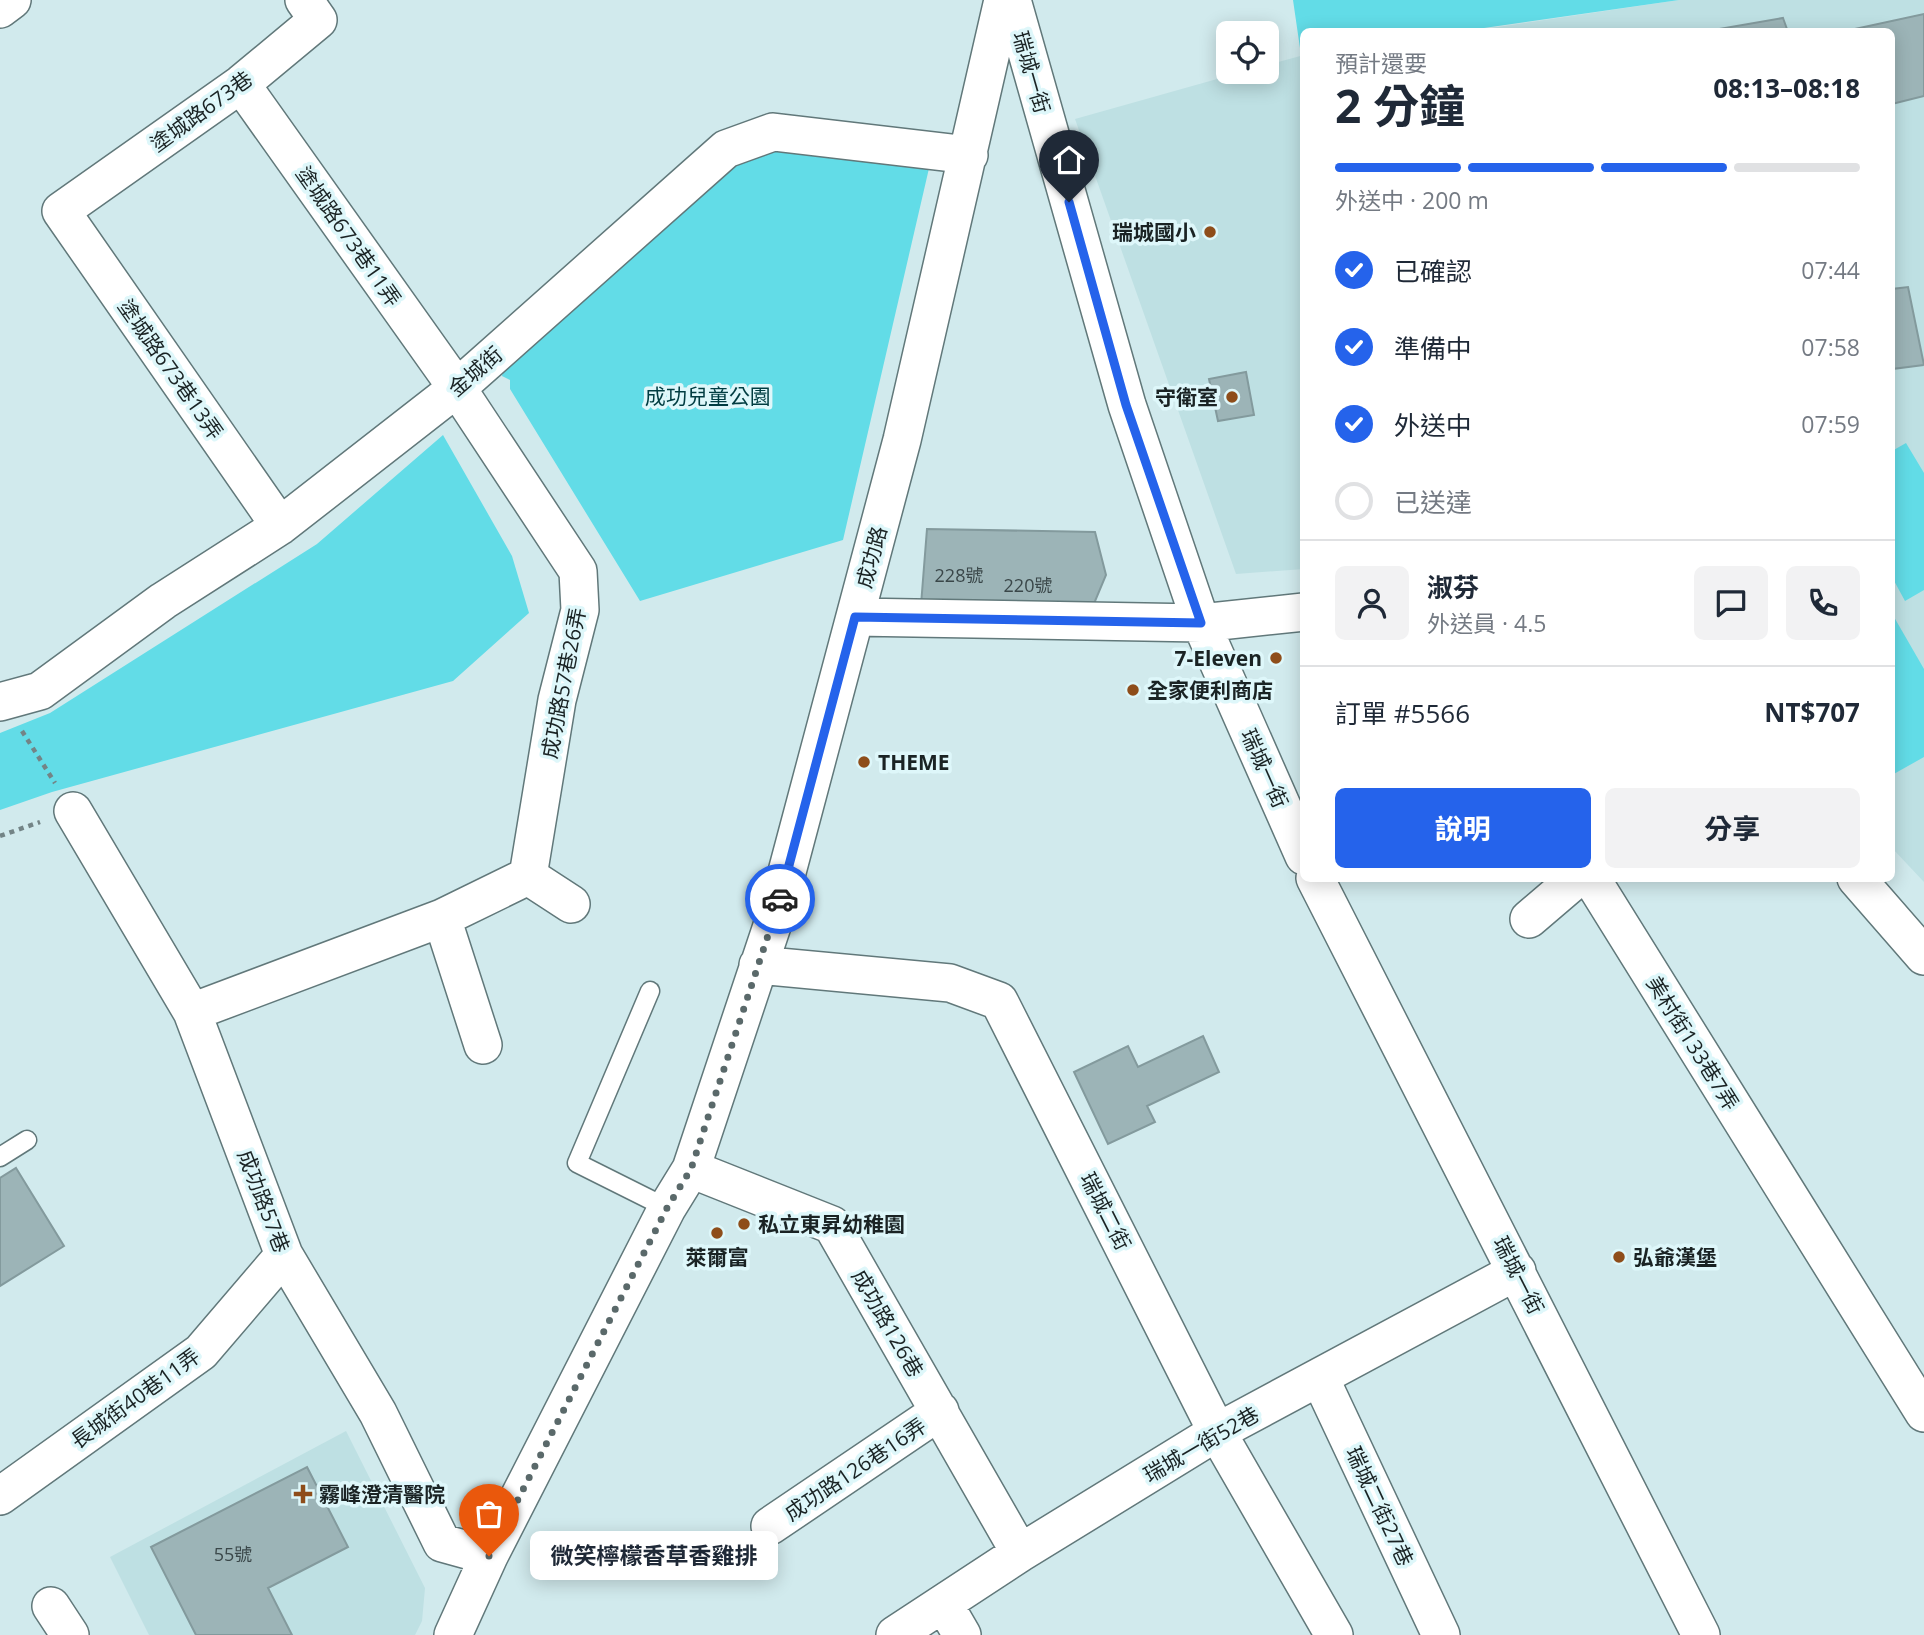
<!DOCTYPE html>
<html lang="zh-TW">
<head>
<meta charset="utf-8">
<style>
	:root { --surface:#fff; --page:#f2f2f3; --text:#1f2937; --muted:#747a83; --line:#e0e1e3; --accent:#2563eb }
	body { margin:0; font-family:"Open Sans","Noto Sans TC",sans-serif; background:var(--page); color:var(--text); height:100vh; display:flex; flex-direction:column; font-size:26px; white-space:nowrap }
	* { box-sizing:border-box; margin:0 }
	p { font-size:23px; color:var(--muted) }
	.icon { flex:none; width:38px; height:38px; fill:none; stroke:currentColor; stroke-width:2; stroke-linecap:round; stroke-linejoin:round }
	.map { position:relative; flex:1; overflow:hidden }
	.panel { position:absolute; left:1300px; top:28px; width:595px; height:854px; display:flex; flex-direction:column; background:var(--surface); border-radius:10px; box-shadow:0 4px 18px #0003 }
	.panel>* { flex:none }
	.controls { position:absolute; left:1216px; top:21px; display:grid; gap:14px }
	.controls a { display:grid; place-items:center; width:63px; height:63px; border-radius:10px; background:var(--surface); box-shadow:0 4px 18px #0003; font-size:35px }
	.pin { position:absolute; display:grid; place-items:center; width:60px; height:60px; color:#fff; margin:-72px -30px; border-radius:50% 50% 50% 0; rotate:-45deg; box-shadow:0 0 7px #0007 }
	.pin .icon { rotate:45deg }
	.courier { position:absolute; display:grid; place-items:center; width:70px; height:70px; margin:-35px; border:5px solid #2563eb; border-radius:50%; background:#fff; color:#222; box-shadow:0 2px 9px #0007 }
	.bubble { position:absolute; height:49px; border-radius:10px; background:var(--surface); box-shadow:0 4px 18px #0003; font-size:23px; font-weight:700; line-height:49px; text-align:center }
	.summary em { font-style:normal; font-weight:700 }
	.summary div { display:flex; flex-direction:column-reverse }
	.summary { display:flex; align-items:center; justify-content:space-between; height:119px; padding:0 35px }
	h1 { font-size:46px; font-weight:700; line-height:52px }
	.bar { display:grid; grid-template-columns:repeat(4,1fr); gap:10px 7px; align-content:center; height:84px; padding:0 35px }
	.bar i { height:9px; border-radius:5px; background:var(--line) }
	.bar .selected { background:var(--accent) }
	.bar p { grid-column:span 4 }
	.line { display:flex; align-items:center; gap:18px; padding:0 35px; border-top:2px solid var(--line) }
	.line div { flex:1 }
	.round { display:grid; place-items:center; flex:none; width:74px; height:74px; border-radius:10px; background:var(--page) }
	ol { padding:0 35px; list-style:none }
	li { display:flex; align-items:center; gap:21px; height:77px }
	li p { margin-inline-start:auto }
	li .icon { padding:7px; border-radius:50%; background:var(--accent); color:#fff; stroke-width:4 }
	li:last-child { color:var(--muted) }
	li i { width:38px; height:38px; border:4px solid var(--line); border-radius:50% }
	.button { display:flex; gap:14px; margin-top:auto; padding:14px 35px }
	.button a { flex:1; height:80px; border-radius:10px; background:var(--accent); color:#fff; font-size:28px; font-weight:700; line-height:80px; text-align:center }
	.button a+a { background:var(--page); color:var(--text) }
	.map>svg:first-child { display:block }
	.built { fill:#bee0e3 }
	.park { fill:#62dce7 }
	.building { fill:#9cb4b7; stroke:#839a9d; stroke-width:2 }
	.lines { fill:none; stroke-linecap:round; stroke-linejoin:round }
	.lane-casing { stroke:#61787a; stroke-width:21 }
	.street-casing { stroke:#61787a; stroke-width:40 }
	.path { stroke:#738486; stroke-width:4.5; stroke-dasharray:5 5; stroke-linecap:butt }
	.lane { stroke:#fff; stroke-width:18 }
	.street { stroke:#fff; stroke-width:37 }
	.done { stroke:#5a696a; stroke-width:7; stroke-dasharray:0 12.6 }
	.route { stroke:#2563eb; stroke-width:9 }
	.poi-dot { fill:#8e4d1a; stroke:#def7fa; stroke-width:2.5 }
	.labels { text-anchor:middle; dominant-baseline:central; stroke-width:7; stroke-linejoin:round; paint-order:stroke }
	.number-label { font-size:18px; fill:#3a4749 }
	.street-label { font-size:21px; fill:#1a2324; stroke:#def7fa }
	.poi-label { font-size:21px; font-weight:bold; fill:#1a2324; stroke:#def7fa; text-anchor:start }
	.park-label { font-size:21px; fill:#003c41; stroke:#def7fa }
</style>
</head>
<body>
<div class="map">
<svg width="1924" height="1635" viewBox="0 0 1924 1635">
	<rect width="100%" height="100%" fill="#d1eaed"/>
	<!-- built -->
	<path class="built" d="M1679,0H1924V882L1892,848V32H1463Z
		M1304,55V569L1236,574L1075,119L1242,72H1267V65Z
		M346,1431L425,1588L422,1621L415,1635H149L110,1557Z"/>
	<!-- park -->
	<path class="park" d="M1293,0H1679L1463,31L1304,32V55H1301Z
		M756,138L930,164L843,540L640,601L510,389V380L502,376L510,340Z
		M443,435L512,556L529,613L453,681L52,792L0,810V733L50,713L317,544Z
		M1906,443L1924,473V590L1905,601L1892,577V451Z
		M1894,617L1924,669V757L1892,775Z"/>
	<!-- building -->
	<path class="building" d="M1924,14V96L1892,104V32H1841Z
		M1783,18L1788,32H1702Z
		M1908,287L1924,365L1892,369V289Z
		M1246,372L1254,415L1218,421L1209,379Z
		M927,529L1095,532L1106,575L1093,606L921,605Z
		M1203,1036L1219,1072L1147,1106L1155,1122L1108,1144L1074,1072L1128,1046L1138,1067Z
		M16,1168L64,1246L0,1286V1178Z
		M307,1467L348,1547L268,1588L292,1635H196L151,1547Z"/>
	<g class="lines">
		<!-- lane casing -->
		<g class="lane-casing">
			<path id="lane" d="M650,991L577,1163L667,1208
				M0,1157L27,1140"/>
		</g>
		<!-- street casing -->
		<g class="street-casing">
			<path id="street" d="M1012,0L1127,405L1201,623L1304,856
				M0,9L12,0
				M241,84L457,388L578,571L580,610L557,700L528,876L442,918
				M280,526L61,211L241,84L318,20L304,0
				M855,617L1201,623L1304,612
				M0,702L40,691L163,601L280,526L457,388L726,149L773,132L969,155
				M73,811L192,1012L284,1255L378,1413L442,1543L489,1556
				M528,876L571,904
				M1315,878L1701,1635
				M1591,878L1924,1413
				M1856,878L1924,956
				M1529,919L1577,878
				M758,965L950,983L999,1001L1217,1432L1334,1635
				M192,1012L442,918L483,1045
				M691,1169L832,1225L1020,1553
				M1320,1378L1441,1635
				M0,1496L201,1352L284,1255
				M770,1526L940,1411
				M944,1604L962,1635
				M51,1606L70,1635
				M453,1635L489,1556L667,1208L691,1169L775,917L902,440L1003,0
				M895,1635L1020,1553L1217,1432L1517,1271"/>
		</g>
		<!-- path -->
		<path class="path" d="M22,731L55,783
			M0,836L40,822"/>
		<!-- lane -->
		<use href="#lane" class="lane"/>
		<!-- street -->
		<use href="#street" class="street"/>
	</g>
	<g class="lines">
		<!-- done -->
		<path class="done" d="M489,1556L667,1208L691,1169L780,899"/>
		<!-- route -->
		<path class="route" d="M780,899L855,617L1201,623L1126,405L1069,202"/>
	</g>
	<!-- markers -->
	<g class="poi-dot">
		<circle cx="1210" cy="232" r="7"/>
		<circle cx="1232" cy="397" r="7"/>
		<circle cx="1276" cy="658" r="7"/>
		<circle cx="1133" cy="690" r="7"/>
		<circle cx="864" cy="762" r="7"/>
		<circle cx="744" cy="1224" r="7"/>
		<circle cx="717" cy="1233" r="7"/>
		<circle cx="1619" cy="1257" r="7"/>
		<path d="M299.5 1483.5h7v7h7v7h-7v7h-7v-7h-7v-7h7z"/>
	</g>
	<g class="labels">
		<!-- number labels -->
		<g class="number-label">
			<text x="959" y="575">228號</text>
			<text x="1028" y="585">220號</text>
			<text x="233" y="1554">55號</text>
		</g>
		<!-- street labels -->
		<g class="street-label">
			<text transform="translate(1032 72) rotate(74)">瑞城一街</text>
			<text transform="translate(201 111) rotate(-36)">塗城路673巷</text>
			<text transform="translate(349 236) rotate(55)">塗城路673巷11弄</text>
			<text transform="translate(171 369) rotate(55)">塗城路673巷13弄</text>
			<text transform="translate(475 371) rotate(-41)">金城街</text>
			<text transform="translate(871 557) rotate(-75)">成功路</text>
			<text transform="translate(563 683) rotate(-79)">成功路57巷26弄</text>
			<text transform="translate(1265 768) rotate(66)">瑞城一街</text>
			<text transform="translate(1693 1043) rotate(58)">美村街133巷7弄</text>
			<text transform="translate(264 1201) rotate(69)">成功路57巷</text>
			<text transform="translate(1106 1211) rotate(63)">瑞城二街</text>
			<text transform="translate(1519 1275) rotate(63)">瑞城一街</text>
			<text transform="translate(888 1323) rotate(60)">成功路126巷</text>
			<text transform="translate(135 1398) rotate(-36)">長城街40巷11弄</text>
			<text transform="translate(1201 1444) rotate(-30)">瑞城一街52巷</text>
			<text transform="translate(855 1469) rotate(-34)">成功路126巷16弄</text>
			<text transform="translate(1380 1506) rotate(65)">瑞城二街27巷</text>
		</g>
		<!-- poi labels -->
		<g class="poi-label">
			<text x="1196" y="232" text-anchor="end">瑞城國小</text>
			<text x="1218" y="397" text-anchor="end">守衛室</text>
			<text x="1262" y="658" text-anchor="end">7-Eleven</text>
			<text x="1147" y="690">全家便利商店</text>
			<text x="878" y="762">THEME</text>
			<text x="758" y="1224">私立東昇幼稚園</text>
			<text x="717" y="1257" text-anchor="middle">萊爾富</text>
			<text x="1633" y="1257">弘爺漢堡</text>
			<text x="319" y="1494">霧峰澄清醫院</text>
		</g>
		<!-- park labels -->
		<g class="park-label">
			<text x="708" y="396">成功兒童公園</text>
		</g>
	</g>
</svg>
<div class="controls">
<a><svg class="icon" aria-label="locate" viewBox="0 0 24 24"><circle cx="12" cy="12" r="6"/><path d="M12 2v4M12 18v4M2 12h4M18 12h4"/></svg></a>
</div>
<div class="pin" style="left:489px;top:1556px;background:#ea580c"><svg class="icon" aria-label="bag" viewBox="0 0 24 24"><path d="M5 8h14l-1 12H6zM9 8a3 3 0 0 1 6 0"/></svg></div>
<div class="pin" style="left:1069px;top:202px;background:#1f2937"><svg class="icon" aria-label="home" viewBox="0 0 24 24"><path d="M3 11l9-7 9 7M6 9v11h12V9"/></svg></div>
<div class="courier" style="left:780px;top:899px"><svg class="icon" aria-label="car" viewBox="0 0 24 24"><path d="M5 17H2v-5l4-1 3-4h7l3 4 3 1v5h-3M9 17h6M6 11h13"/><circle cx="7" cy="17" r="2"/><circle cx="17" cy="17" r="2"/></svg></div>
<div class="bubble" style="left:530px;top:1531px;width:248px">微笑檸檬香草香雞排</div>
<section class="panel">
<div class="summary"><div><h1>2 分鐘</h1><p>預計還要</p></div><em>08:13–08:18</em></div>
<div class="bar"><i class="selected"></i><i class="selected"></i><i class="selected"></i><i></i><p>外送中 · 200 m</p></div>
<ol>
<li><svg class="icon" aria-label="check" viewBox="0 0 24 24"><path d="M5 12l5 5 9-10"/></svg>已確認<p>07:44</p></li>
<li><svg class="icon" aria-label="check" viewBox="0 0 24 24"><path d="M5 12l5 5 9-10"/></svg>準備中<p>07:58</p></li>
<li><svg class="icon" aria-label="check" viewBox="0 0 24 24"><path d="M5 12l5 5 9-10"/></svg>外送中<p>07:59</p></li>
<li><i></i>已送達</li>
</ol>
<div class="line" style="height:126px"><a class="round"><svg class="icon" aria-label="person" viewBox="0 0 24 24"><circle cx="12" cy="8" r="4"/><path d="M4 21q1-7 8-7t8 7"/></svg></a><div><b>淑芬</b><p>外送員 · 4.5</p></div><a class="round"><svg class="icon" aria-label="chat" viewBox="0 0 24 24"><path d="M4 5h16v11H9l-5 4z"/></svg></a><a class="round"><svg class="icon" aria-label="phone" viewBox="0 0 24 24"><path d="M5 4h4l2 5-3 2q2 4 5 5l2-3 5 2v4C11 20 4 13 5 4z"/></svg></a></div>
<div class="line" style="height:91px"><div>訂單 #5566</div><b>NT$707</b></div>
<div class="button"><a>說明</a><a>分享</a></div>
</section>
</div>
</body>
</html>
